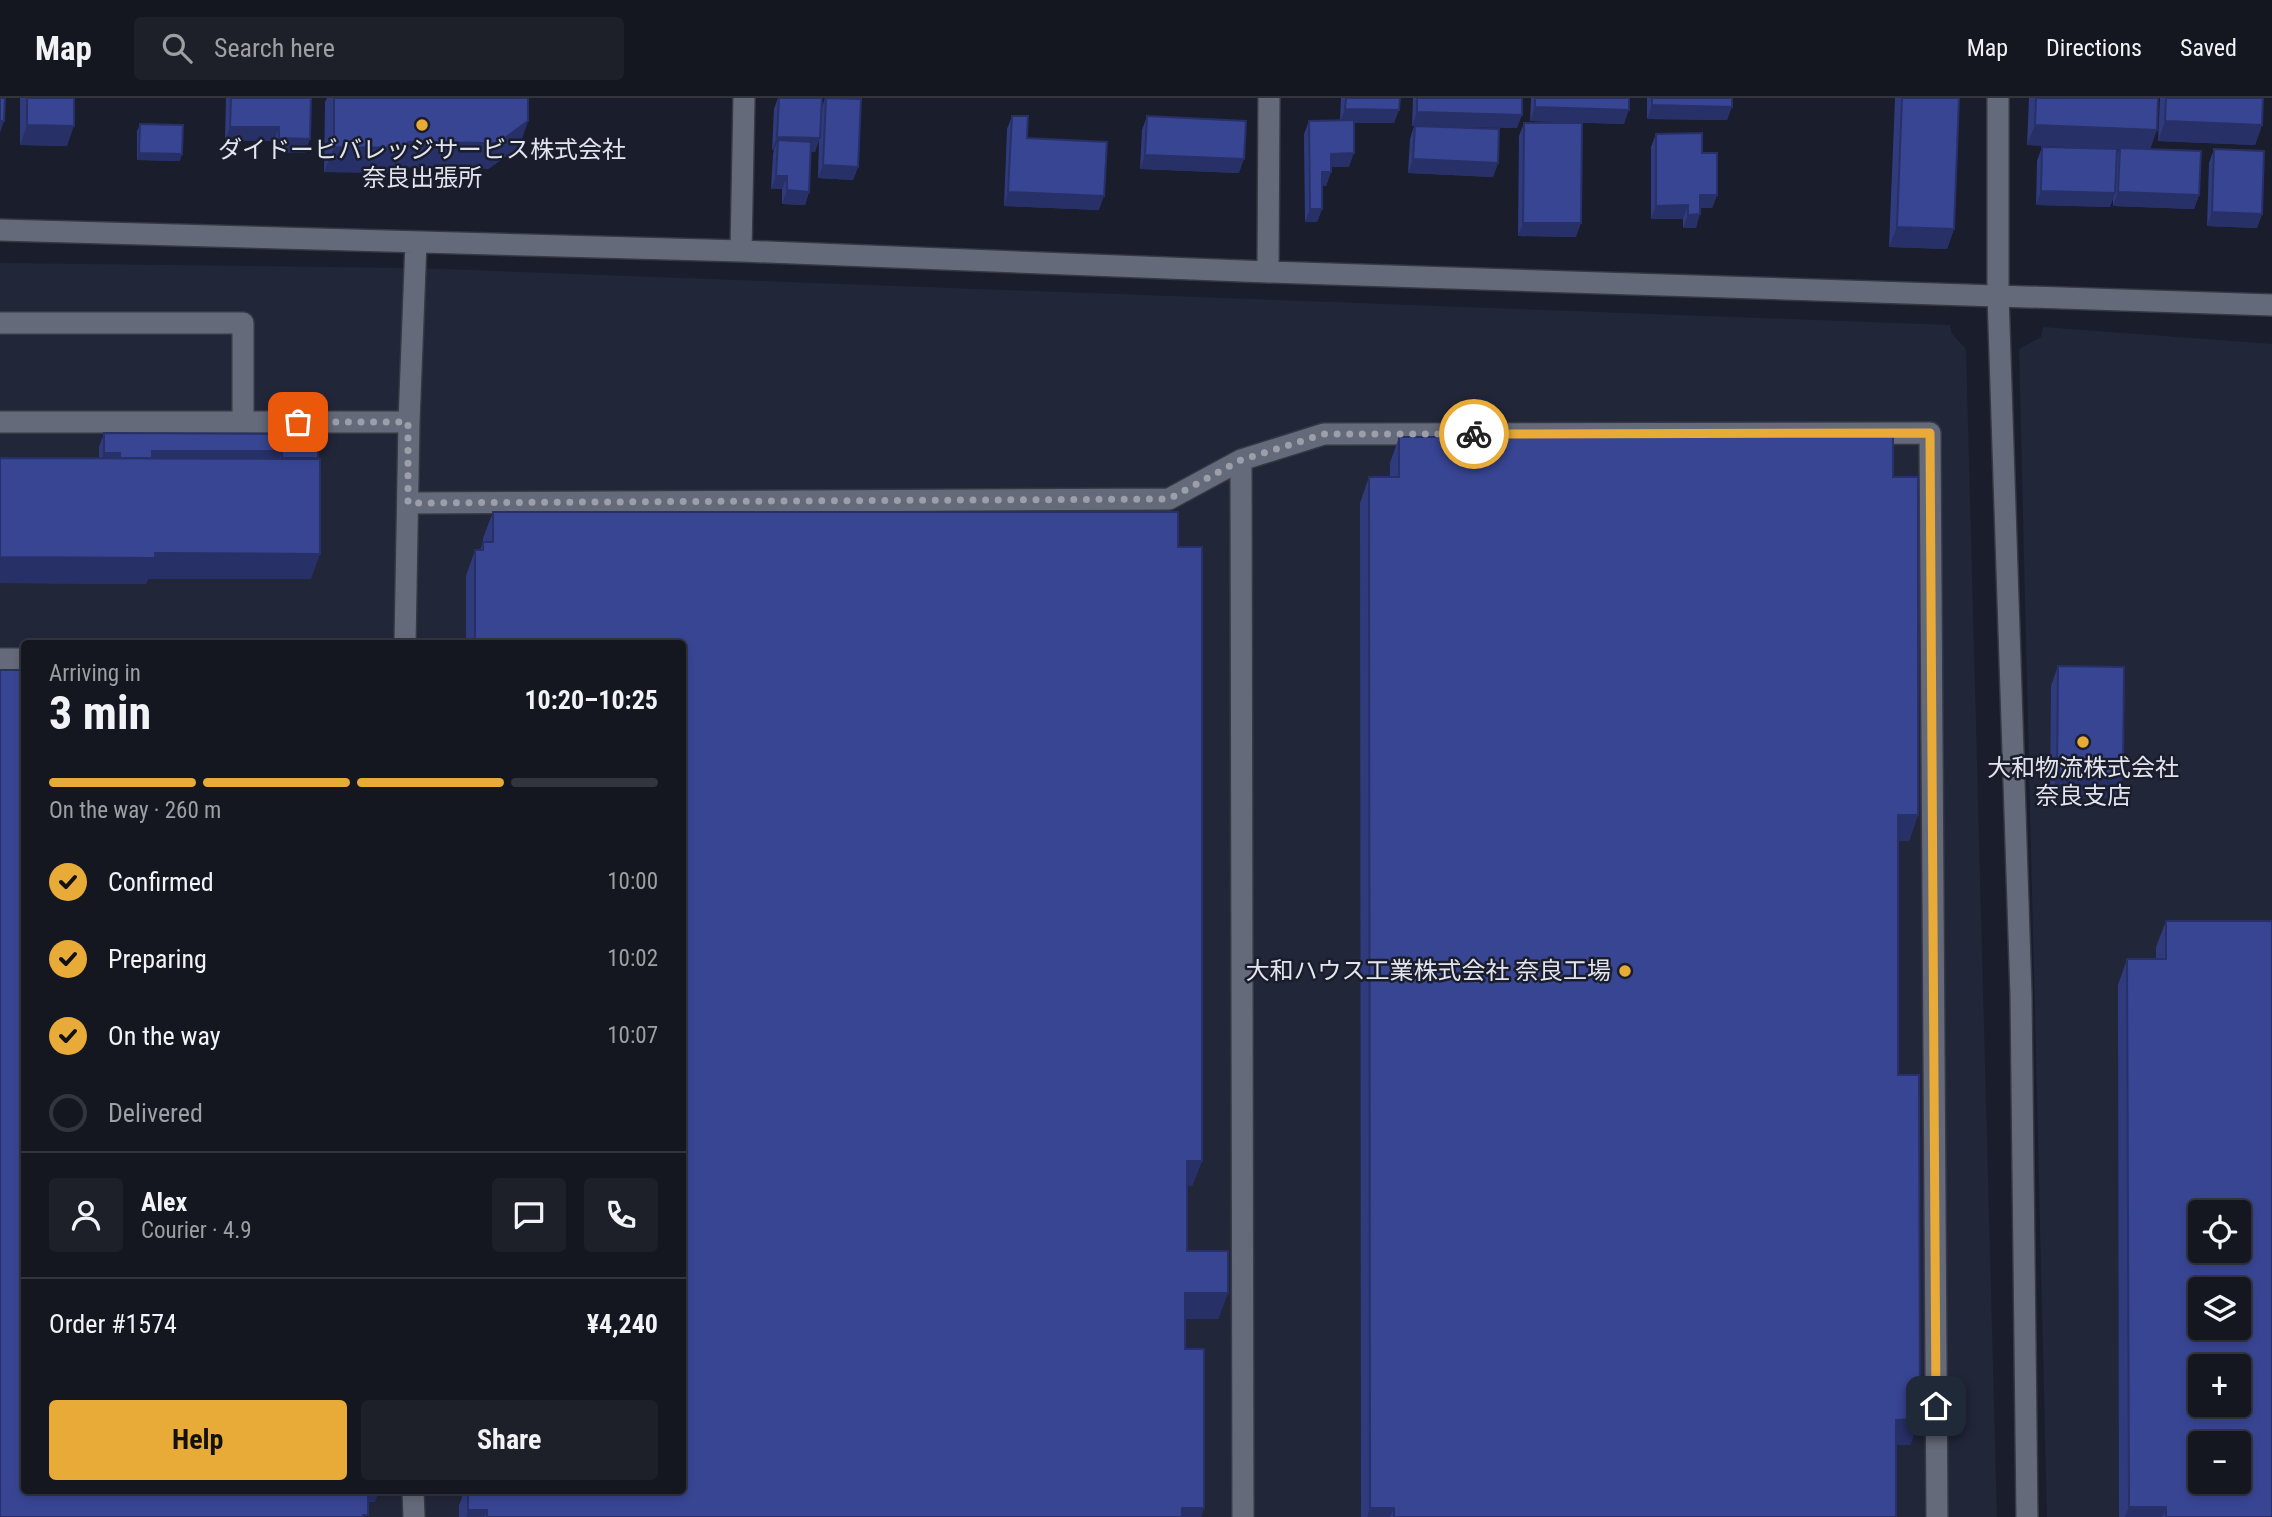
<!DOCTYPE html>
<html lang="en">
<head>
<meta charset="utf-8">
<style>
	:root { --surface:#141620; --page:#1d1f29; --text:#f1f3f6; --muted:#9d9fa5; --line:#33353e; --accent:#e8ab37 }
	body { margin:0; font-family:"Roboto Condensed","Noto Sans JP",sans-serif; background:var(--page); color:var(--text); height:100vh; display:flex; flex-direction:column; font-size:26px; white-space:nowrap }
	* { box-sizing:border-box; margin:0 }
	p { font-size:23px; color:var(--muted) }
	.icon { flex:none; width:38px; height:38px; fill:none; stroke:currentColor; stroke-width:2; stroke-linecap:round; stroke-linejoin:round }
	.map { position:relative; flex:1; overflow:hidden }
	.sheet { position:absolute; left:21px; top:542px; width:665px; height:854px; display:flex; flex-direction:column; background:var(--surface); border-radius:7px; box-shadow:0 4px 10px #0003,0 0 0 2px var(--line) }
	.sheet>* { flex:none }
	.tools { position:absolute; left:2188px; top:1102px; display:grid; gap:14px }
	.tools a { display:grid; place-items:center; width:63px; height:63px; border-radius:7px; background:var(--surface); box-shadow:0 4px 10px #0003,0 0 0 2px var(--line); font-size:35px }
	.pin { position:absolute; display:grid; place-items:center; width:60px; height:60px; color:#fff; margin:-30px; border-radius:14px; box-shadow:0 4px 10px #0006 }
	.courier { position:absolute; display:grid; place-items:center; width:70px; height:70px; margin:-35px; border:5px solid #e8ab37; border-radius:50%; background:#fff; color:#222; box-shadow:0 2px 9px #0007 }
	.head em { font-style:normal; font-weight:700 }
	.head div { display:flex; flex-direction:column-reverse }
	.head { display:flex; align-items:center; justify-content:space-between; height:119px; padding:0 28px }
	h1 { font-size:46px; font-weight:700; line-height:52px }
	.bar { display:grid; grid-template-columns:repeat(4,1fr); gap:10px 7px; align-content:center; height:84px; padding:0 28px }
	.bar i { height:9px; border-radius:5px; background:var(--line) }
	.bar .current { background:var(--accent) }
	.bar p { grid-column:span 4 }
	.line { display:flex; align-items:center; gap:18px; padding:0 28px; border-top:2px solid var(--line) }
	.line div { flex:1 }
	.round { display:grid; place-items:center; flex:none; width:74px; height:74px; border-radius:7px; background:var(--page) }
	ol { padding:0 28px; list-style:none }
	li { display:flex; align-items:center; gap:21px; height:77px }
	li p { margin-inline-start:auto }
	li .icon { padding:7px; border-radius:50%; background:var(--accent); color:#111; stroke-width:4 }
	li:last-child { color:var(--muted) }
	li i { width:38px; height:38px; border:4px solid var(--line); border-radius:50% }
	.action { display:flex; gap:14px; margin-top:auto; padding:14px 28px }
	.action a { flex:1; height:80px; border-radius:7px; background:var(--accent); color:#111; font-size:28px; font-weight:700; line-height:80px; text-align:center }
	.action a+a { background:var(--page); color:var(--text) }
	header { display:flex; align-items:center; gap:42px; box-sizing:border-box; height:98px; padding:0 35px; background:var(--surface); border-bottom:2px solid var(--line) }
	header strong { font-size:33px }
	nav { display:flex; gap:38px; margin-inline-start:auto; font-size:24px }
	.search { width:490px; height:63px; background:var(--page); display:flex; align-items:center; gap:18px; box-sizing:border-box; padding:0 24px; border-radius:7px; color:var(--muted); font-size:26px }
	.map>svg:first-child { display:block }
	.built { fill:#222639; fill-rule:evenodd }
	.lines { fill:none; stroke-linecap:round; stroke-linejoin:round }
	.minor-casing { stroke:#363843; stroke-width:24 }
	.minor { stroke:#656a7a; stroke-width:21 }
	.wall { fill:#303b7e }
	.shaded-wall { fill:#273067 }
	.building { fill:#384593; stroke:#273067; stroke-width:2; fill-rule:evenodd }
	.done { stroke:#9c9faa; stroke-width:7; stroke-dasharray:0 12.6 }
	.route { stroke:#e8ab37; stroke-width:9 }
	.poi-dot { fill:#e8ab37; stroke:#1a1d2b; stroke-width:2.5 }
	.labels { text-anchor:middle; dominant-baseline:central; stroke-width:5; stroke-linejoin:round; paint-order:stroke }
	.poi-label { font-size:24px; fill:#e2e5ee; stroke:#1a1d2b }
</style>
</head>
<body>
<header>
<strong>Map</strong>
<div class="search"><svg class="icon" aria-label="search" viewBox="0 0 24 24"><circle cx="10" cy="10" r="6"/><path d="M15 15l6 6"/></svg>Search here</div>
<nav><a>Map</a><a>Directions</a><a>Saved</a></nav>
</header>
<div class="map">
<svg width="2272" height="1419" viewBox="0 0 2272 1419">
	<rect width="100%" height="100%" fill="#1a1d2b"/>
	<!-- built -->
	<path class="built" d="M0,165L415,170L1950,227L1952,236L1966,251L1997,1419H0ZM24,546H682V1393H24Z
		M2043,229L2272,246V1419H2047L2019,251L2041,239ZM2200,1115H2238V1153H2200ZM2200,1192H2238V1230H2200ZM2200,1269H2238V1307H2200ZM2200,1346H2238V1384H2200Z"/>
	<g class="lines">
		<!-- minor casing -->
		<g class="minor-casing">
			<path id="minor" d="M1998,0V197L2021,897L2027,1419
				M0,132L741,153L1268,174L2272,207
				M741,153L744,0
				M1268,174L1269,0
				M0,225H243V324
				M0,324H409
				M1241,362L1243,1419
				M408,405L1169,401L1241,362L1324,336L1930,335L1937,1419
				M405,546L409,324L416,144
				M0,561H24
				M413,1393L414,1419"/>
		</g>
		<!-- minor -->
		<use href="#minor" class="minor"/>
	</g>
	<!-- wall -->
	<path class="wall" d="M20,0H74L67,48L20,47Z
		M226,0H311L305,55L274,54V43L225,42Z
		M327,0H528V23L519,49L488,71L401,69L398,75L324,74L325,4Z
		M778,0H822L821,12L825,0L858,69L853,82L818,80L819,41L815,54H811L809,94L805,107L782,106V91H771L773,56L774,52H772L774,11Z
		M1341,0H1400L1394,25H1354L1349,69H1331V74L1326,88H1322V111L1317,124H1305L1304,36L1309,23L1340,22Z
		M1413,0H1522L1517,30L1426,28L1498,65L1493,79L1408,75L1410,41L1414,28H1412Z
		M1531,0H1629L1624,26L1530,23Z
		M1647,0H1732L1727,22L1647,21Z
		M1895,0H1959L1954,131L1947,151L1889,149Z
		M2029,0H2158L2150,51L2199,97L2194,111L2113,108V100L2110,109L2036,107L2037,63L2042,49L2116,59L2119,51L2027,47Z
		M2160,0H2263L2262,27L2255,47L2158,43Z
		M1012,18L1027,40L1099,112L1004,108L1007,31Z
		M1147,18L1239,75L1140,71L1142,32Z
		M1524,25L1576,139L1518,138L1519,38Z
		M140,26L180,63L137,62V33Z
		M1656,36L1702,55L1717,97L1712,110H1700L1696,130H1683V121H1651V49Z
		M2214,51L2262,116L2257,130L2207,128L2209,65Z
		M104,335L318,336V360L311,481H148L146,486L0,485V360H99V349Z
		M1399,339L1893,379L1918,717L1909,743H1898V977L1920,1321L1910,1347H1896V1419H1361L1360,405L1369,379H1390V365Z
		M493,414L1178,449L1202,1063L1192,1088H1187V1153L1228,1195L1218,1221H1185V1251L1204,1410L1201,1419H459V1407L462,1400V1393H682V546H466V478L475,452H480L483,444V440Z
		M2058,568L2116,700L2050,699L2051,588Z
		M2166,823L2272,1419H2119L2118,887L2127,861H2156V849Z"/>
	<!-- shaded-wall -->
	<path class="shaded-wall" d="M1652,7L1732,9L1727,22L1647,21Z
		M1535,9L1629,12L1624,26L1530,23Z
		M1345,11L1399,12L1394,25H1340Z
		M1417,14L1522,17L1517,30L1412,28Z
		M0,23H4L0,35Z
		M528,23L519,49L488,71L401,69L398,75L324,74L334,49L408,44Z
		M2165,23L2262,27L2255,47L2158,43Z
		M27,27L74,28L67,48L20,47Z
		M2035,27L2157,32L2150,52L2027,47Z
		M230,29H279L274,43L225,42Z
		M777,39L820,40L815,54L777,52L778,42L774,52H772Z
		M279,40L310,41L305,55L274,54Z
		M139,55L182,56L180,63L137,62Z
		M1354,55L1349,69H1326L1331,56Z
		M1145,57L1244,61L1239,75L1140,71Z
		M1413,61L1498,65L1493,79L1408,75Z
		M823,67L858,69L853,82L818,80Z
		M1322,74H1331L1326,88H1317Z
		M776,78H787L782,91H771Z
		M787,92L809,94L805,107L782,106Z
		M2041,93L2115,95L2110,109L2036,107Z
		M1008,94L1104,98L1099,112L1004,108Z
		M2118,94L2199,97L2194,111L2113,108Z
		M1700,97H1717L1712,110H1696Z
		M1688,107L1683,121H1651L1656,108Z
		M1310,111H1322L1317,124H1305Z
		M2212,114L2262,116L2257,130L2207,128Z
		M1700,116L1696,130H1683L1688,117Z
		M1523,125H1581L1576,139L1518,138Z
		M1897,129L1954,131L1947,151L1889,149Z
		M152,353H282L277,367H150Z
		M104,355H120L115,368H99Z
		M155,455L320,456L311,481H148L146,486L0,485V459Z
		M2057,679L2123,680L2116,700L2050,699Z
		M1898,717H1918L1909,743H1888Z
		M1187,1063H1202L1192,1088H1177Z
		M1185,1195H1228L1218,1221H1175Z
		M1920,1321L1910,1347H1886L1896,1322Z
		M363,1393H379L375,1404H359Z
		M2129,1409H2166L2162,1419H2125Z
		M1182,1410H1204L1201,1419H1179Z
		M1370,1410H1394L1390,1419H1367Z
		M468,1412H487L484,1419H466Z"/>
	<!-- building -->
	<path class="building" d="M0,0H5L4,23H0Z
		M27,0H74V28L27,27Z
		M231,0H311L310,41L279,40V29H230Z
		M334,0H528V23L498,45L408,44V50L334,49Z
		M779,0H822L820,40L777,39Z
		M826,0L861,1L858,69L823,67Z
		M1346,0H1400L1399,12L1345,11Z
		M1417,0H1522V17L1417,14Z
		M1535,0H1629V12L1535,9Z
		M1652,0H1732V9L1652,7Z
		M1902,0H1959L1954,131L1897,129Z
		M2036,0H2158L2157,32L2035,27Z
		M2166,0H2263L2262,27L2165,23Z
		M1012,18H1028L1027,40L1107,44L1104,98L1008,94Z
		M1147,18L1246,23L1244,61L1145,57Z
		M1354,22V55L1331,56V74H1322V111H1310L1309,23Z
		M1524,25H1582L1581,125H1523Z
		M140,26L183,27L182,56L139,55Z
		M1415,28L1499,31L1498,65L1413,61Z
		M1702,35V55H1717V97H1700V116L1688,117V107L1656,108V36Z
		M778,42L811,44L809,94L787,92V78H776Z
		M2042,49L2117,51L2115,95L2041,93Z
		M2120,50L2201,53L2199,97L2118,94Z
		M2214,51L2264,53L2262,116L2212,114Z
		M104,335L318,336V360H282V353H152V360H120V355H104Z
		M1893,338V379H1918V717H1898V977H1919L1920,1321L1896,1322V1419H1394V1410H1370L1369,379H1399V339Z
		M0,360L320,361V456L155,455V460L0,459Z
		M493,414H1178V449H1202V1063H1187V1153H1228V1195H1185V1251H1204V1410H1182V1419H487V1412H468V1393H682V546H475V452H483V444H493Z
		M2058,568L2124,569L2123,680L2057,679Z
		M0,572H24V1393H368V1417H363V1419H0Z
		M2166,823H2272V1419H2166V1409H2129L2127,861H2166ZM2200,1115H2238V1153H2200ZM2200,1192H2238V1230H2200ZM2200,1269H2238V1307H2200ZM2200,1346H2238V1384H2200Z"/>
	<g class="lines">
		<!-- done -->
		<path class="done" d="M298,324H408V405L1169,401L1241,362L1324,336H1474"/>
		<!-- route -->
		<path class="route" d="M1474,336L1930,335L1936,1308"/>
	</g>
	<!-- markers -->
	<g class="poi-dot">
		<circle cx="422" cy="27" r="7"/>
		<circle cx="2083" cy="644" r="7"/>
		<circle cx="1625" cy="873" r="7"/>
	</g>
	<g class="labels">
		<!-- poi labels -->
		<g class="poi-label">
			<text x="422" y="52">ダイドービバレッジサービス株式会社<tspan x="422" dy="28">奈良出張所</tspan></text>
			<text x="2083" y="670">大和物流株式会社<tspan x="2083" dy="28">奈良支店</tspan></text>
			<text x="1611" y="873" text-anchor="end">大和ハウス工業株式会社 奈良工場</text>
		</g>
	</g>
</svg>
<div class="tools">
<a><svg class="icon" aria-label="locate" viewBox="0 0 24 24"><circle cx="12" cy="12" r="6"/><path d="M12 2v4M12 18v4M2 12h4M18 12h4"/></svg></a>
<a><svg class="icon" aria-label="layers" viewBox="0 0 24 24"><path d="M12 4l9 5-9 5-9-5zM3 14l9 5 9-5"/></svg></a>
<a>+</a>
<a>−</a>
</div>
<div class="pin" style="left:298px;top:324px;background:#ea580c"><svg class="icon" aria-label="bag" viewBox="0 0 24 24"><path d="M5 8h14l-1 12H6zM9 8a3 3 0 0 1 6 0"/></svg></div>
<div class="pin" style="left:1936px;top:1308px;background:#1f2937"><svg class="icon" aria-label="home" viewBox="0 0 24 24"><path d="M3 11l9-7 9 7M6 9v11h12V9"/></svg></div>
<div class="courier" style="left:1474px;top:336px"><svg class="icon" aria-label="bike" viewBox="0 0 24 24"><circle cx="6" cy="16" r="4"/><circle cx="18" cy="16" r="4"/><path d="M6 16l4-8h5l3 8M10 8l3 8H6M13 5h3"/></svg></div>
<section class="sheet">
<div class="head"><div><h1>3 min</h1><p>Arriving in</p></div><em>10:20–10:25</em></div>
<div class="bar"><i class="current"></i><i class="current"></i><i class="current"></i><i></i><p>On the way · 260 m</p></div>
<ol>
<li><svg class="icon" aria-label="check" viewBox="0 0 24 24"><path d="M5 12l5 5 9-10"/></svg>Confirmed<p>10:00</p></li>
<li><svg class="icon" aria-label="check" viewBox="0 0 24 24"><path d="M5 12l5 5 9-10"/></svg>Preparing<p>10:02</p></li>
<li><svg class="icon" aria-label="check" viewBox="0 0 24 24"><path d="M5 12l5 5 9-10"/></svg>On the way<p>10:07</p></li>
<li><i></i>Delivered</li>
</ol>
<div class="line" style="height:126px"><a class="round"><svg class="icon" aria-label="person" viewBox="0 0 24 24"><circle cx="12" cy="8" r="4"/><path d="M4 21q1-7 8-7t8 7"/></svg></a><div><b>Alex</b><p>Courier · 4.9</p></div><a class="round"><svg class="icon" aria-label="chat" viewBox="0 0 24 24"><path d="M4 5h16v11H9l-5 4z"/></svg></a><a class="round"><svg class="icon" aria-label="phone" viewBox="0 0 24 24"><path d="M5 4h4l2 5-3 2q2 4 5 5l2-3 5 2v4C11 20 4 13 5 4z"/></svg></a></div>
<div class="line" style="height:91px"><div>Order #1574</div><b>¥4,240</b></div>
<div class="action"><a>Help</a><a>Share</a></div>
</section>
</div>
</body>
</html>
